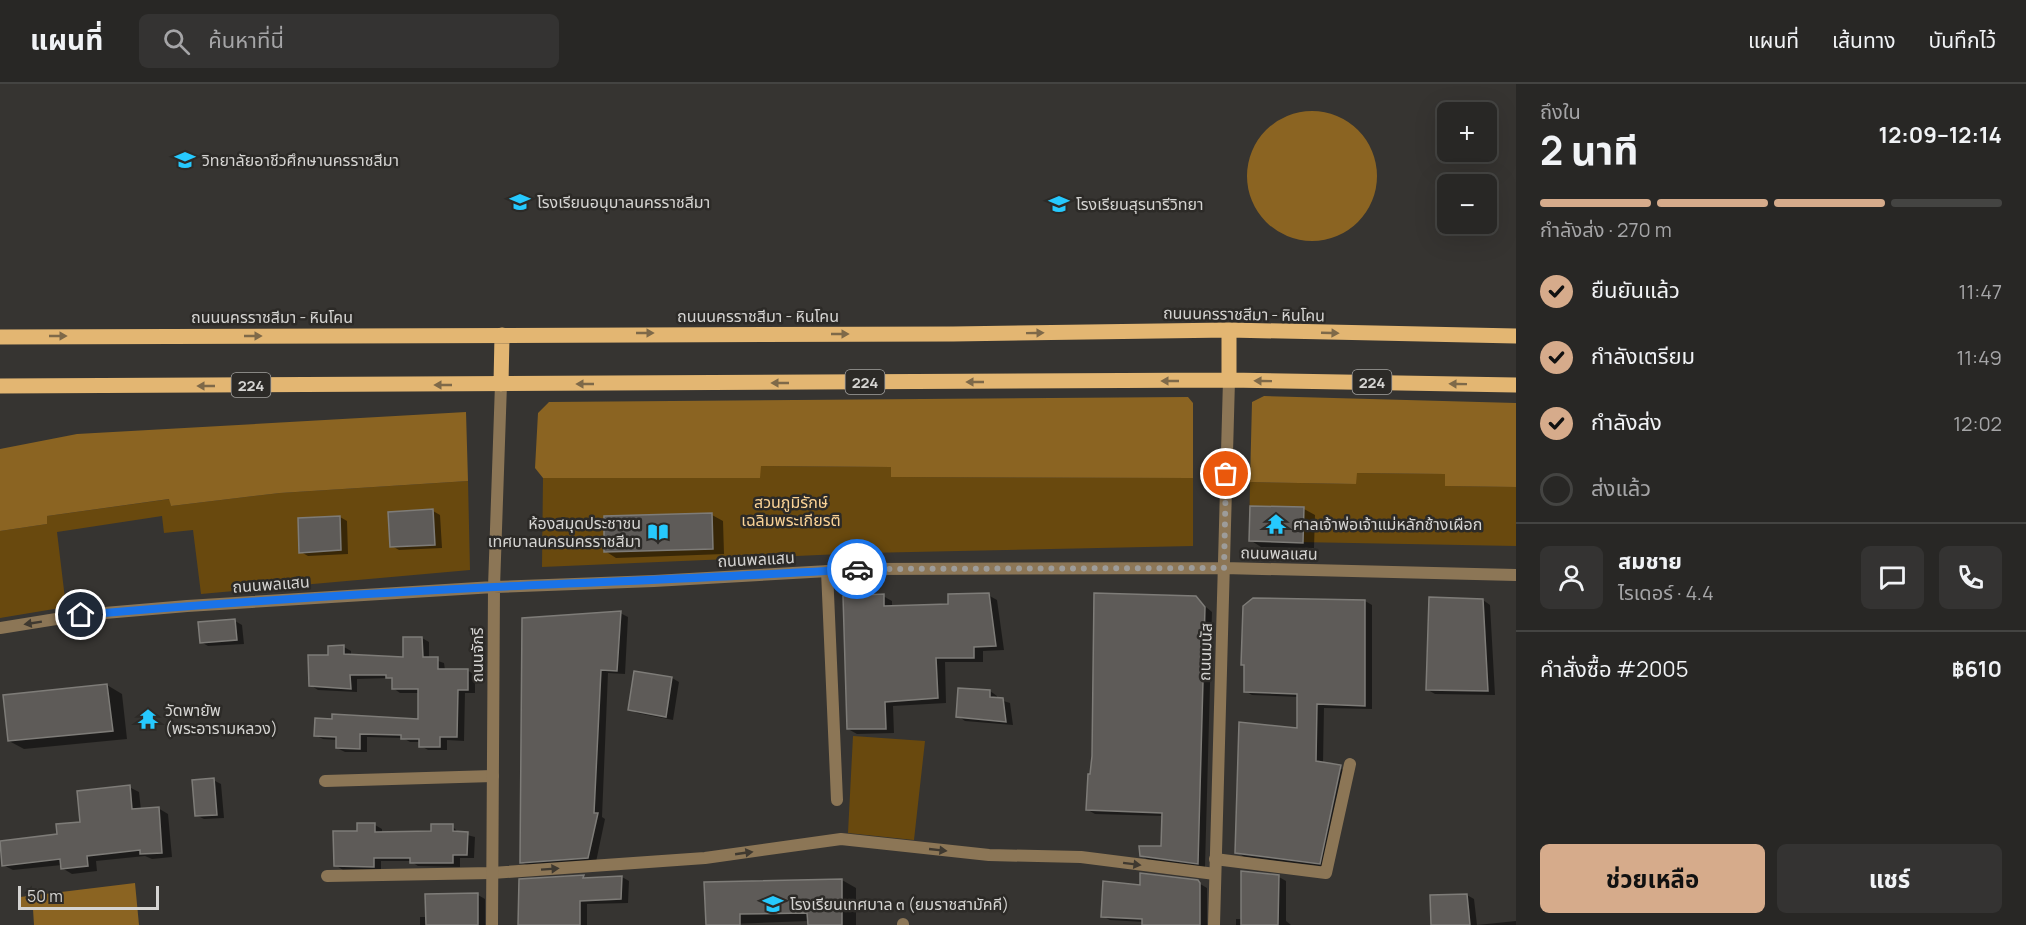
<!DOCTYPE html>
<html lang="th">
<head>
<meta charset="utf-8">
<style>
	:root { --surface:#282725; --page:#343332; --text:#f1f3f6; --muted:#a5a5a7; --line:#444442; --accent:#d6ab8b }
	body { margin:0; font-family:Manrope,"Noto Sans Thai",sans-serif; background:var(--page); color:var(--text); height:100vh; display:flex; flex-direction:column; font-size:22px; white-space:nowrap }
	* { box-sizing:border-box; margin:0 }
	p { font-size:20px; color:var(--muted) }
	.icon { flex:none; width:33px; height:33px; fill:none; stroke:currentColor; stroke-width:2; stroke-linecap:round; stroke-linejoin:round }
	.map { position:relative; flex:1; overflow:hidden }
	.drawer { display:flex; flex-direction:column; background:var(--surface); width:510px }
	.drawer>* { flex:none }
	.fabs { position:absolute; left:1437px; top:18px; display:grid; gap:12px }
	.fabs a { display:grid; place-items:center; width:60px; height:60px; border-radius:9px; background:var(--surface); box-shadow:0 6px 24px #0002,0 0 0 2px var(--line); font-size:30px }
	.scale { position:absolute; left:18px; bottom:15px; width:141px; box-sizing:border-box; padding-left:6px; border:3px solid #d5d4d2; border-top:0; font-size:16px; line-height:21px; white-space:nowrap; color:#d5d4d2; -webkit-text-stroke:4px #2c2a27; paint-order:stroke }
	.pin { position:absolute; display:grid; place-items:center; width:51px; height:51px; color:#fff; margin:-26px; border:3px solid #fff; border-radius:50%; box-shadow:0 2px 6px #0007 }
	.courier { position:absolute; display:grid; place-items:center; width:60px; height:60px; margin:-30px; border:4px solid #1a73e8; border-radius:50%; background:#fff; color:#222; box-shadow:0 2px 8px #0007 }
	.summary em { font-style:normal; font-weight:700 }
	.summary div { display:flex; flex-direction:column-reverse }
	.summary { display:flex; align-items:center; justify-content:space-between; height:102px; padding:0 24px }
	h1 { font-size:39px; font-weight:700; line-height:45px }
	.bar { display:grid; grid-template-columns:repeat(4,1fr); gap:9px 6px; align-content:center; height:72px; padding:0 24px }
	.bar i { height:8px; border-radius:4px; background:var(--line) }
	.bar .on { background:var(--accent) }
	.bar p { grid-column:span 4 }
	.line { display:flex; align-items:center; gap:15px; padding:0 24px; border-top:2px solid var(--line) }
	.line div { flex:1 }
	.round { display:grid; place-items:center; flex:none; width:63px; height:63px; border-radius:9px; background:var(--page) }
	ol { padding:0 24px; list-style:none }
	li { display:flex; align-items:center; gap:18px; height:66px }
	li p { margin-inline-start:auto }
	li .icon { padding:6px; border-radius:50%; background:var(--accent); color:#111; stroke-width:4 }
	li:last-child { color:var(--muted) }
	li i { width:33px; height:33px; border:3px solid var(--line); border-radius:50% }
	.cta { display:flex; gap:12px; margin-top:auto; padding:12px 24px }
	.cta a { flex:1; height:69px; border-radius:9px; background:var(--accent); color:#111; font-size:24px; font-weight:700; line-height:69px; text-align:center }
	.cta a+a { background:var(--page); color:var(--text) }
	header { display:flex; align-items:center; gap:36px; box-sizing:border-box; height:84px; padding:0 30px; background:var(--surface); border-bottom:2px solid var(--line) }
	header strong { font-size:28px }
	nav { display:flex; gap:33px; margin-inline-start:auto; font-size:21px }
	.search { width:420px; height:54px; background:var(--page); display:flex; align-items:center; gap:15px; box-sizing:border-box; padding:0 21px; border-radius:9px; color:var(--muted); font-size:22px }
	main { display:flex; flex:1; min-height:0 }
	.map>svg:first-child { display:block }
	.green { fill:#69490e }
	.water { fill:#8b6422 }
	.shadow { fill:#0007 }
	.building { fill:#5e5b58; stroke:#7e7c78; stroke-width:1.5 }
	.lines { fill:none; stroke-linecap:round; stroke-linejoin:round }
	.minor { stroke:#8c7656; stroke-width:12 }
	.tertiary { stroke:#8c7656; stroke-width:12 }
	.primary { stroke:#e3b672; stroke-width:15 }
	.oneway { fill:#7e6949 }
	.oneway2 { fill:#3f3930 }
	.done { stroke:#9d9c9a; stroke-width:6; stroke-dasharray:0 10.8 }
	.route { stroke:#1a73e8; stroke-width:8 }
	.labels { text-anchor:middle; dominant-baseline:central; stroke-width:5; stroke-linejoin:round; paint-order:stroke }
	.shield { fill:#2c2a27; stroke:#a2a19f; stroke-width:1.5 }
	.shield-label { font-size:15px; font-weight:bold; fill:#d5d4d2 }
	.poi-label { font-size:16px; fill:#d5d4d2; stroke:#2c2a27; text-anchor:start }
	.street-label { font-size:16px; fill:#d5d4d2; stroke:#2c2a27 }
	.park-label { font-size:16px; fill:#fbd396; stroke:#2c2a27 }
</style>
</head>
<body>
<header>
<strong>แผนที่</strong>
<div class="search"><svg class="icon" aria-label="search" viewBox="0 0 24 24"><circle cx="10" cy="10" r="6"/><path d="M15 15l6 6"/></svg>ค้นหาที่นี่</div>
<nav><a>แผนที่</a><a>เส้นทาง</a><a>บันทึกไว้</a></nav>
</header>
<main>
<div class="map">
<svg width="1516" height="841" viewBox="0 0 1516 841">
	<rect width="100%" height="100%" fill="#363431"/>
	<!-- green -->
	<path class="green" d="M760,382L891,383V393L1193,394V462L865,469L542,483L543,394H760Z
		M1356,389L1445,390L1446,402L1516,403V462L1249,457L1250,398L1356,400Z
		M468,397L470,486L201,510L193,446L164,449L162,432L57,448L66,523L0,534V447L47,440V432L170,415L171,422L280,409Z
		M853,652L925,657L914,756L848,749Z"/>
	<!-- water -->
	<path class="water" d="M1247 92a65 65 0 1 1 130 0a65 65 0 1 1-130 0Z
		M1264,312L1516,319V403L1445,402V390L1357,389L1356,400L1250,398L1252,318Z
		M1188,313L1193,319V394L891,393V383L761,382L760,394H543L535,384L538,329L549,318Z
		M466,328L468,397L280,409L171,422L169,415L47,432V440L0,447V365L77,350Z
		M135,799L139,841H34L33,825L21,826L20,813Z"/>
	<!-- shadow -->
	<path class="shadow" d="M1304,425L1315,431L1314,464L1261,463L1250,456Z
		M433,427L440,431L442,464L399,466L392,462L390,429Z
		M712,431L723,437L724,470L616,474L605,467Z
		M340,433L347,437L348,470L308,472L301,468L299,435Z
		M988,511L997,516L1004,566L983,567V578H945L946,619L893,622L894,649L857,650L848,645L883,512L892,517V523L950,521Z
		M1195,514L1212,528L1205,783L1148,776L1141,771L1163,764V732L1095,730L1088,726Z
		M1483,516L1490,521L1495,611L1435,610L1428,606Z
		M1365,517L1372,521V625L1324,624L1323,680L1348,687L1327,783L1244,773L1237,768L1298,646V613L1252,611L1245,607Z
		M620,529L628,533L625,590L608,589L602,733L605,735L596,778L529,782L521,778Z
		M235,537L242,541L244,560L208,562L201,558Z
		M422,554L429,558V574L444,579L445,586H467L475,591V609H465L464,657L447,656V666H428L421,662V658H410L403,654L367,653V668H345L337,664L338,656L323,655L315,651L419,636L420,609H400L393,604V596L390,594L357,595V608L318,606L310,601L330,572L344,563L351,567V572L405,574Z
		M636,589L672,594L679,598L673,636L637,629L630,625Z
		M107,601L122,610L127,655L24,665L9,657Z
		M990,607L997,612V615L1010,619L1013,641L965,637L958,632Z
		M213,696L221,700L224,734L204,735L196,731Z
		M129,703L139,708L141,726L158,724L168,730L172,773L152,775L145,772L96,777L97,787L72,790L62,784V781L13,786L3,781L82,739Z
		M375,741L382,745V749L432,748L452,742L459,749L475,753L474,774H460V783L418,782L410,777H381V786H343L335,781L358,749Z
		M583,792L588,795L622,793L629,797L628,819L587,820V841H520Z
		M1279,793L1286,797V837L1291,841H1236V835H1242Z
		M842,796L856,804V841H809V837L707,841L706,800Z
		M1197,798L1207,804V841H1144V838L1110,836L1102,832Z
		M478,811L485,815V841H420V833H427Z
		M1467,811L1474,815L1477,841L1516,837V841H1432Z"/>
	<!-- building -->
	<path class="building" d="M1250,422L1304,423L1303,459L1249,457Z
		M433,425L435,461L390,463L388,428Z
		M712,429L713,465L604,468V432Z
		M340,432L341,466L299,469L298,434Z
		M989,509L996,562L974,563V574H936L938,614L885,618L886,645H847L843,512L884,510V522L948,520V510Z
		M1094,509L1196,512L1205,523L1198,780L1140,772L1139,762H1161L1162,729L1086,726L1088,690H1090L1092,672Z
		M1429,513L1483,515L1488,607L1426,606Z
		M1253,514L1365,516V622L1317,620L1316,677L1341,681L1320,780L1235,769L1239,638L1297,644V610L1244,608V581H1241L1243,522Z
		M621,527L617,587L601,586L594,729H598L588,774L520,779L522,534Z
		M235,535L237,556L200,559L198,538Z
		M403,553H422L423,573H438V585H468V606H458L457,653H440V663H419V655H401V651L360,650V665L336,664V653L314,652L315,634L332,635V630L418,635V605H392V594H386V591H350L351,605L309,602L308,571H328V562L344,561V570L403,573Z
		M634,587L672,593L666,633L628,626Z
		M107,600L113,647L8,657L3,611Z
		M958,604L990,606V613L1003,614L1006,638L956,633Z
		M214,694L217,731L195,732L192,696Z
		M130,701L132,725L159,723L162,769L140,770V766L87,772L88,782L61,785L60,775L2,782L0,757L57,750L56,740L80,738L77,707Z
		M357,739H375V748L431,747V740H453V747L468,748L467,771H453V779H410V774H374V783L334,782L333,747H357Z
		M1241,787L1279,791L1278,841H1241Z
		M1140,789L1198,796L1200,799V841H1142V835L1101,833L1103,797L1140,801Z
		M584,791L583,794L622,792L621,815L580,817V841H518L519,795Z
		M842,795V841H808L807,829L740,830V841H706L704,798Z
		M478,809V841H426L425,810Z
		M1467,810L1470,841H1431L1430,811Z"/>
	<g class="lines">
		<!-- minor -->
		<path class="minor" d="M827,487L837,716
			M325,697L493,692
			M1215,775L1326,789L1350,680
			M327,792L492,789L705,774L841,755L989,771L1081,773L1215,790
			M903,840V841"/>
		<!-- tertiary -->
		<path class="tertiary" d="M0,544L81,531L187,522L494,503L654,497L864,485L1224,484L1516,491
			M492,841L494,503L501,300
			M1214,841L1229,296"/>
		<!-- primary -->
		<path class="primary" d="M0,253L953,250L1229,246L1516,252
			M1229,296V246
			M501,300L502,251
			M0,302L1229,296L1516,301"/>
	</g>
	<!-- one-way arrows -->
	<defs><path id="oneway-solid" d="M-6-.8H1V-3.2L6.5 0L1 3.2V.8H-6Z" transform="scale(1.5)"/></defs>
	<g class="oneway">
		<use href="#oneway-solid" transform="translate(645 249)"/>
		<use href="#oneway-solid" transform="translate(1035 249) rotate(-1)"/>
		<use href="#oneway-solid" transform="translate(1330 249) rotate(2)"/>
		<use href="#oneway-solid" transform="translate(840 250)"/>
		<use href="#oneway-solid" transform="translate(58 252)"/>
		<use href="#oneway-solid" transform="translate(253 252)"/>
		<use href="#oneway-solid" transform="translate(1170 297) rotate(180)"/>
		<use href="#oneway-solid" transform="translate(1263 297) rotate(-179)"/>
		<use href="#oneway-solid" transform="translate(975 298) rotate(180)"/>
		<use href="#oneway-solid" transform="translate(780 299) rotate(180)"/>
		<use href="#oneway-solid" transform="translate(585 300) rotate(180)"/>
		<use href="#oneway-solid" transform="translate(1458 300) rotate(-179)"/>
		<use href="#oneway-solid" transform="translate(443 301) rotate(180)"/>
		<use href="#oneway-solid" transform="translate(206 302) rotate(180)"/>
	</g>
	<g class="oneway2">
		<use href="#oneway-solid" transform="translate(33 539) rotate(171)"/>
		<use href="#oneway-solid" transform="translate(938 766) rotate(6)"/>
		<use href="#oneway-solid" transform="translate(744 769) rotate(-8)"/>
		<use href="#oneway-solid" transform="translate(1132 780) rotate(7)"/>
		<use href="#oneway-solid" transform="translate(550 785) rotate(-4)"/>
	</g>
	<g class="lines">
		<!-- done -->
		<path class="done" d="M857,485L1224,484L1226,390"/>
		<!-- route -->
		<path class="route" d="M81,531C218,519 356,510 494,503C615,497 736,493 857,485"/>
	</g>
	<!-- icons -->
	<defs>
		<g id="school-bare" transform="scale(1.62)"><path d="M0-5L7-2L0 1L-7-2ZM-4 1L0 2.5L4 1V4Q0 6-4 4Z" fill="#26c9fe" stroke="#2c2a27" stroke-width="2.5" paint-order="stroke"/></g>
		<g id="temple-bare" transform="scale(1.62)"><path d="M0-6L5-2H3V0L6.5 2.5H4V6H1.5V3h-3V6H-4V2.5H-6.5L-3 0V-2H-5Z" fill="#26c9fe" stroke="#2c2a27" stroke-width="2.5" paint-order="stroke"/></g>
		<g id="library-bare" transform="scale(1.62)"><path d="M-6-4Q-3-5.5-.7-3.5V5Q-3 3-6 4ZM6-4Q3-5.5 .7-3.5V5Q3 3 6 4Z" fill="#26c9fe" stroke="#2c2a27" stroke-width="2.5" paint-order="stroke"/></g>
	</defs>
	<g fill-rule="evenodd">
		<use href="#school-bare" x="185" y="76"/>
		<use href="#school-bare" x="520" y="118"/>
		<use href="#school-bare" x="1059" y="120"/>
		<use href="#temple-bare" x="1276" y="440"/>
		<use href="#library-bare" x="658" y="448"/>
		<use href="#temple-bare" x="148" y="635"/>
		<use href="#school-bare" x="773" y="820"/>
	</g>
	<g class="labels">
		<!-- shield labels -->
		<g class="shield">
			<rect x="845.5" y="286" width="39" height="24" rx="4.5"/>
			<rect x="1352.5" y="286" width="39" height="24" rx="4.5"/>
			<rect x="231.5" y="289" width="39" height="24" rx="4.5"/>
		</g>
		<g class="shield-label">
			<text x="865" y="298">224</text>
			<text x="1372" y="298">224</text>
			<text x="251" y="301">224</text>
		</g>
		<!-- poi labels -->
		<g class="poi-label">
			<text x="202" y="76">วิทยาลัยอาชีวศึกษานครราชสีมา</text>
			<text x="537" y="118">โรงเรียนอนุบาลนครราชสีมา</text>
			<text x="1076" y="120">โรงเรียนสุรนารีวิทยา</text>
			<text x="641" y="439" text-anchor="end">ห้องสมุดประชาชน<tspan x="641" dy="18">เทศบาลนครนครราชสีมา</tspan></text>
			<text x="1293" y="440">ศาลเจ้าพ่อเจ้าแม่หลักช้างเผือก</text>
			<text x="165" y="626">วัดพายัพ<tspan x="165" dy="18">(พระอารามหลวง)</tspan></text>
			<text x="790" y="820">โรงเรียนเทศบาล ๓ (ยมราชสามัคคี)</text>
		</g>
		<!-- street labels -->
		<g class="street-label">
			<text transform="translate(1244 230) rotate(1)">ถนนนครราชสีมา - หินโคน</text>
			<text x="758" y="232">ถนนนครราชสีมา - หินโคน</text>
			<text x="272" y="233">ถนนนครราชสีมา - หินโคน</text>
			<text transform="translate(1279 469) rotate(1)">ถนนพลแสน</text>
			<text transform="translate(756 475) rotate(-3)">ถนนพลแสน</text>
			<text transform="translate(271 500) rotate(-4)">ถนนพลแสน</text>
			<text transform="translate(1205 568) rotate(-88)">ถนนมนัส</text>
			<text transform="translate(477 571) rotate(-90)">ถนนจักรี</text>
		</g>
		<!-- park labels -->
		<g class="park-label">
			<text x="791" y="418">สวนภูมิรักษ์<tspan x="791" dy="18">เฉลิมพระเกียรติ</tspan></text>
		</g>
	</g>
</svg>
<div class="fabs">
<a>+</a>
<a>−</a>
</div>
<div class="scale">50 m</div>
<div class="pin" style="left:1226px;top:390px;background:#ea580c"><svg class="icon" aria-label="bag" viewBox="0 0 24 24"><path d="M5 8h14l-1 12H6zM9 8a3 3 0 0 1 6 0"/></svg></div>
<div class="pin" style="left:81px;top:531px;background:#1f2937"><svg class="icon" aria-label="home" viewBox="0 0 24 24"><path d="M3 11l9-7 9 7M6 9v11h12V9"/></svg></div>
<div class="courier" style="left:857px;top:485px"><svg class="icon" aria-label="car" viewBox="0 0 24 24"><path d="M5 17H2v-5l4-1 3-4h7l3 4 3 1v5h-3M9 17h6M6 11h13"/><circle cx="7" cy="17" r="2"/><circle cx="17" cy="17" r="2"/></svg></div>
</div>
<section class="drawer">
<div class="summary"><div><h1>2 นาที</h1><p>ถึงใน</p></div><em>12:09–12:14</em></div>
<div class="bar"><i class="on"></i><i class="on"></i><i class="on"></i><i></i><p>กำลังส่ง · 270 m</p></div>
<ol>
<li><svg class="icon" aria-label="check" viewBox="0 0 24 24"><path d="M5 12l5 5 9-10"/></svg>ยืนยันแล้ว<p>11:47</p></li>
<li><svg class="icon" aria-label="check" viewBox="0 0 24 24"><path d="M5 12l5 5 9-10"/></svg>กำลังเตรียม<p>11:49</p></li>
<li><svg class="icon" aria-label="check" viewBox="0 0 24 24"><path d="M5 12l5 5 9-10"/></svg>กำลังส่ง<p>12:02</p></li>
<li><i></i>ส่งแล้ว</li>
</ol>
<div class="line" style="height:108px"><a class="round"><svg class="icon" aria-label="person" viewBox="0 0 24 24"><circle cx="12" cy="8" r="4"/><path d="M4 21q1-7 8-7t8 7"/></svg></a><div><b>สมชาย</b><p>ไรเดอร์ · 4.4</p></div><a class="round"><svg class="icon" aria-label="chat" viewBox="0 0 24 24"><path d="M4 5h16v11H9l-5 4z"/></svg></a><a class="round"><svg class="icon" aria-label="phone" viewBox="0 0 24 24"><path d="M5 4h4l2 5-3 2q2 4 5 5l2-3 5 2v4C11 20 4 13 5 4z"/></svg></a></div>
<div class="line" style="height:78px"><div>คำสั่งซื้อ #2005</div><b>฿610</b></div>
<div class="cta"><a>ช่วยเหลือ</a><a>แชร์</a></div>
</section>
</main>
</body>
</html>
